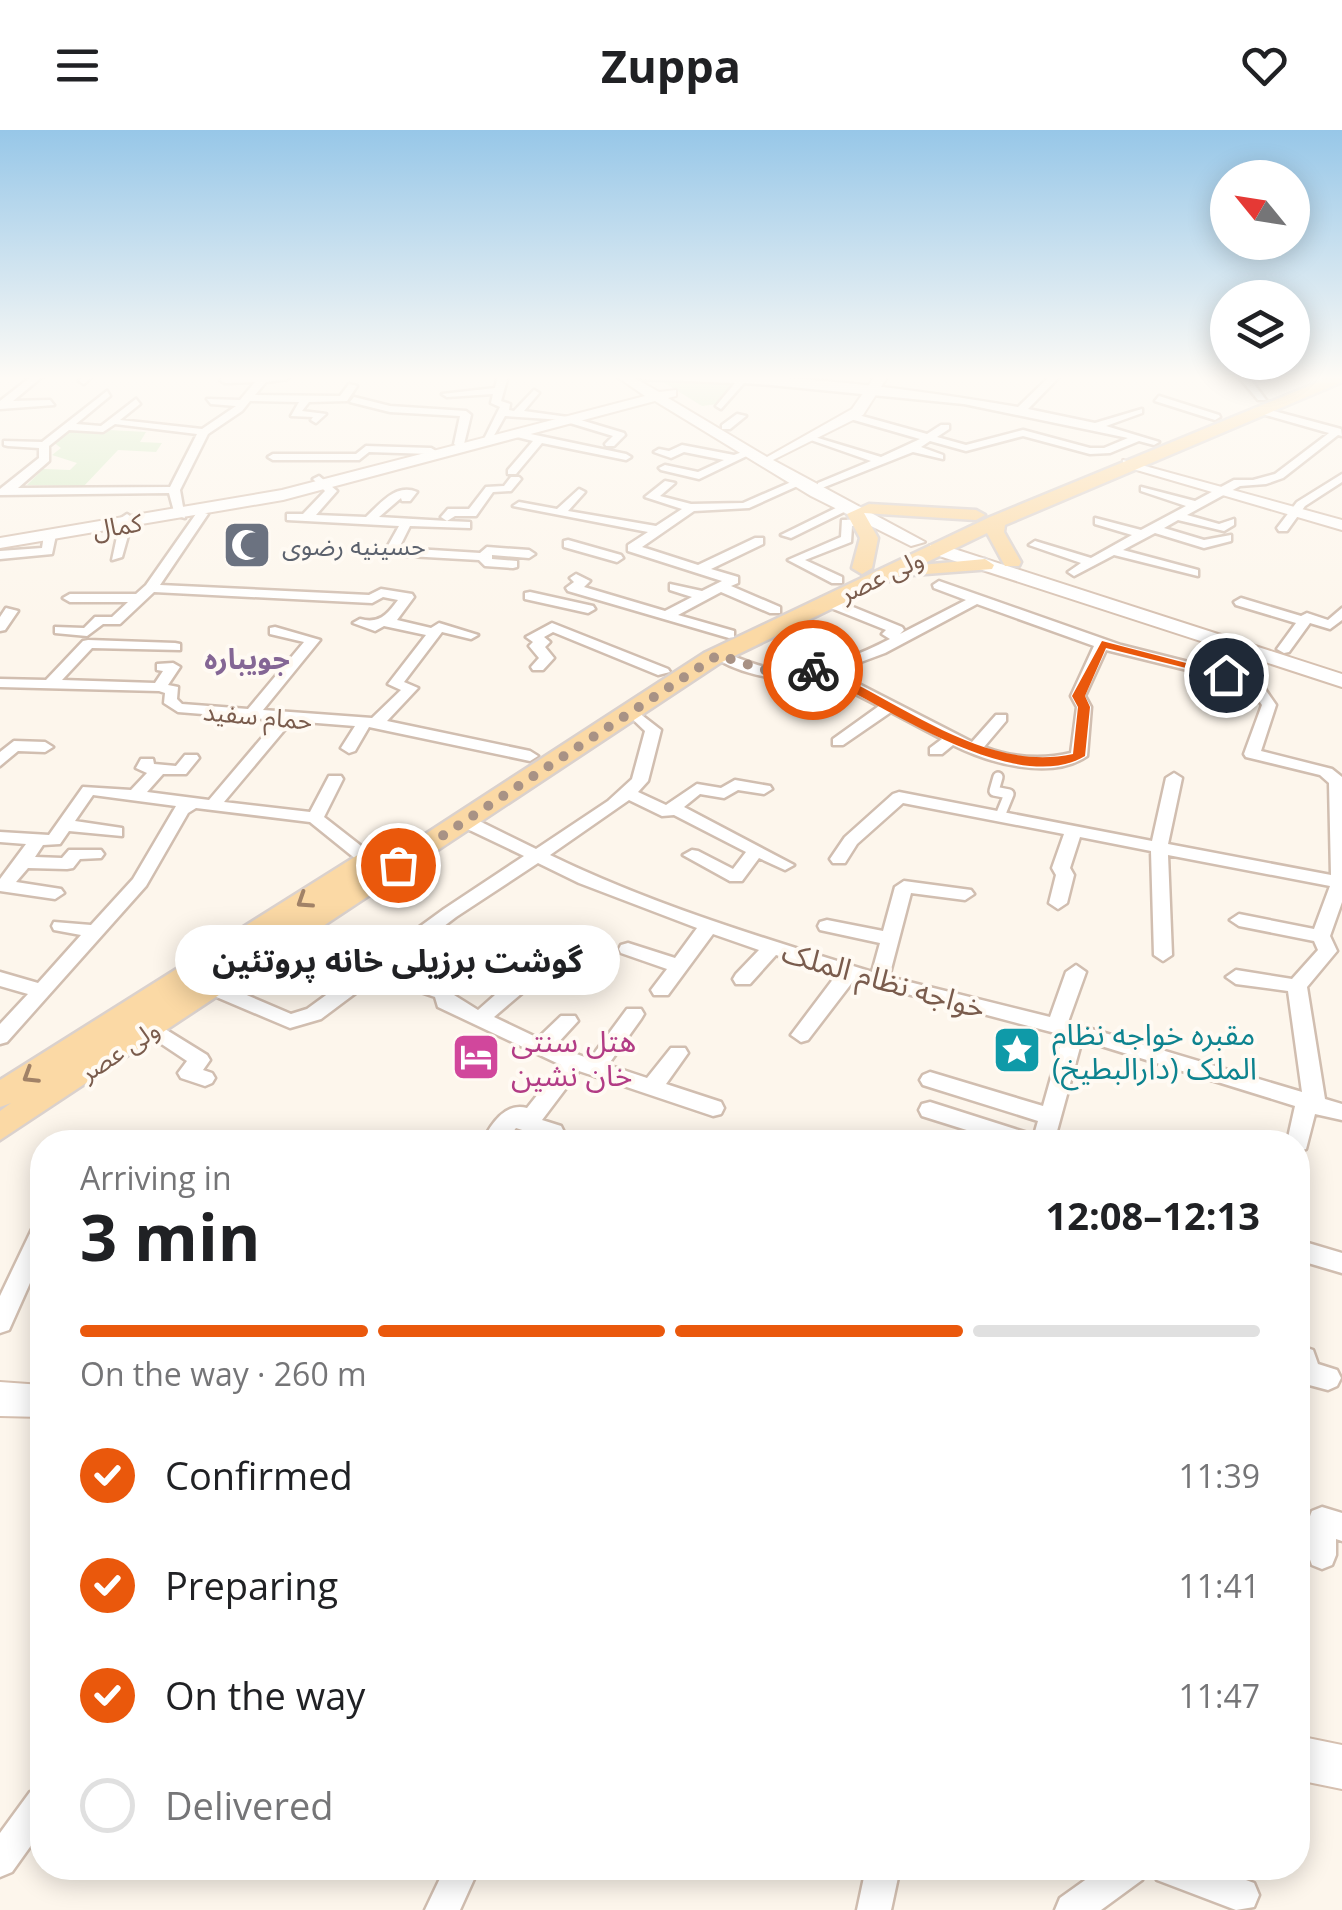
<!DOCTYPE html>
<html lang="en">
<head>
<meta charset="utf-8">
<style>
	:root { --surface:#fff; --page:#f6f6f6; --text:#202124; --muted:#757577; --line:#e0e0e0; --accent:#ea580c }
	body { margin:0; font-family:"Open Sans","Noto Sans Arabic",sans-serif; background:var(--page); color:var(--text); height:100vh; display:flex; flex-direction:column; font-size:38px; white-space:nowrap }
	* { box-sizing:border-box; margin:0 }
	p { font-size:32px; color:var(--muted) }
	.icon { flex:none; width:55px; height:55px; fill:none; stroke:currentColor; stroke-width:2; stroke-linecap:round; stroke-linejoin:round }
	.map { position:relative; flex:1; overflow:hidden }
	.panel { position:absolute; left:30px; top:1000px; width:1280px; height:750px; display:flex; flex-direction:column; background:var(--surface); border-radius:40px; box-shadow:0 5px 25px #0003 }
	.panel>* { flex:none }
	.needle { width:65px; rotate:300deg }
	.fabs { position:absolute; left:1210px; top:30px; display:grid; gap:20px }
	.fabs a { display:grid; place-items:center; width:100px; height:100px; border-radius:50%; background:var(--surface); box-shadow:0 5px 25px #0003; font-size:50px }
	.pin { position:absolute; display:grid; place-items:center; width:85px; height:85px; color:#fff; margin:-42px; border:5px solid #fff; border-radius:50%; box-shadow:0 2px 10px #0007 }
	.courier { position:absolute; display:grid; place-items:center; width:100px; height:100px; margin:-50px; border:8px solid #ea580c; border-radius:50%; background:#fff; color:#222; box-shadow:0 2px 12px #0007 }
	.bubble { position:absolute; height:70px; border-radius:35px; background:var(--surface); box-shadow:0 5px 25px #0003; font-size:32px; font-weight:700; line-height:70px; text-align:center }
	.headline em { font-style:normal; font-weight:700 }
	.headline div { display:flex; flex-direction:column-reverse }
	.headline { display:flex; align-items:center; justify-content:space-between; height:170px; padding:0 50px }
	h1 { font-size:65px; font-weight:700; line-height:75px }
	.bar { display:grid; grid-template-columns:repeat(4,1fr); gap:15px 10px; align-content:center; height:120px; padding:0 50px }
	.bar i { height:12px; border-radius:8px; background:var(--line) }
	.bar .selected { background:var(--accent) }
	.bar p { grid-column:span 4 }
	ol { padding:0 50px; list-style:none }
	li { display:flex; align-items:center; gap:30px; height:110px }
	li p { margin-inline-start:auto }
	li .icon { padding:10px; border-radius:50%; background:var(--accent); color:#fff; stroke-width:4 }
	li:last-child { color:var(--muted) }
	li i { width:55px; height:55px; border:5px solid var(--line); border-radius:50% }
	header { display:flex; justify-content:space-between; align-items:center; height:130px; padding:0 50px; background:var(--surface); font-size:45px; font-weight:700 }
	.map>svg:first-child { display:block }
	.green { fill:#d8ecc9 }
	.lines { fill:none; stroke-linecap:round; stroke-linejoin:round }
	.lane-casing { stroke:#d1beb0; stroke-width:14 }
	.street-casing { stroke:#d1beb0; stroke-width:5 }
	.secondary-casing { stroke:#d6c0b0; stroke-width:4 }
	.primary-casing { stroke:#dad1cd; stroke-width:5 }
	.lane { stroke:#fff; stroke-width:9 }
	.street { fill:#fff; fill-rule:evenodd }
	.secondary { fill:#fff; fill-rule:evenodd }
	.primary { fill:#fbd9a5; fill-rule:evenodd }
	.oneway { stroke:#a18267 }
	.route { fill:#ea580c }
	.done { stroke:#a89285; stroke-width:10; stroke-dasharray:0 18 }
	.labels { text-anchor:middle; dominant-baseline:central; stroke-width:8; stroke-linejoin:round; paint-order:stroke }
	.far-street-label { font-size:25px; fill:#7a5c4d; stroke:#fffaf3 }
	.far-worship-label { font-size:25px; fill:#5b616d; stroke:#fffaf3; text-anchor:start }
	.far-neighbourhood-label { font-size:28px; font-weight:bold; fill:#846695; stroke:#fffaf3 }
	.street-label { font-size:30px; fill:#7a5c4d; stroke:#fffaf3 }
	.culture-label { font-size:30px; fill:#0d838f; stroke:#fffaf3; text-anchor:start }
	.hotel-label { font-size:30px; fill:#b23c85; stroke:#fffaf3; text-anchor:start }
</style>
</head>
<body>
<header><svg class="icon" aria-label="menu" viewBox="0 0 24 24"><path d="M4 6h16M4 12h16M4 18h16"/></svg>Zuppa<svg class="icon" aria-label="heart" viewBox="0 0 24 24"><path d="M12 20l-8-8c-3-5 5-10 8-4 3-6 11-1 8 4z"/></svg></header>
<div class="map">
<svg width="1342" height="1780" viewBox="0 0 1342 1780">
	<rect width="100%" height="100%" fill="#fdf6ec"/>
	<!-- green -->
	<path class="green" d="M655,247L736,252L717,274L702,276Z
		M72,298L146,302L140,312L162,313L156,322L118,320L84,356L27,355L43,339L70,340L77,333L52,325L61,318L53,312Z"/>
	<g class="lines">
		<!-- lane casing -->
		<g class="lane-casing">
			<path id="lane" d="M998,647L994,661L1009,664L1000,686"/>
		</g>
		<!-- street casing -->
		<g class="street-casing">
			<path id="street" d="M32,246H43L13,271L50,270L54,275L0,279V271Z
				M83,246H93L84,254L79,251Z
				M223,246H283L288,249L266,252L255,265L340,266L349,254L357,256L347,271L309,272L302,281L326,284L316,293L311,290L313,287L291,286L299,272L250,271L242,281L208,304L180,360L185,388L175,385L169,363L0,365V359L39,328V318L8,316L4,315V311L42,312L107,261L110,266L76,294L101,296L136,269L140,274L120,290L202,299L236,276L211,274L207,269L240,270L255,252L225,253L220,250ZM115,294L197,304L170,357L18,358L49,331V316L69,300L103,302Z
				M498,246H508L501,271L510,274L509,280L514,281L534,260L539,263L524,281L568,287L563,290L505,286L492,309H484L500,277L491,273L493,264L447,267L442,264L495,258Z
				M637,246C763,240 894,256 1018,277L1050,246H1060L1028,279L1095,293L1142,279V283L1106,296L1159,312L1154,315L1139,311L1110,323L1090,324L1023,306L966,321L930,311L921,317L943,325V329L913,322L822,358L818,357V353L871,331L808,309V305L881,327L920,309L847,288L851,283L927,304L941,295H949V299L937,307L966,315L1023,300L1090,318H1104L1128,308L964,274L771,255L744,253L721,279L716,276L735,253L642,249Z
				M1238,246H1248L1266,270H1258Z
				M1159,266L1219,285L1220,287L1215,290L1155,271Z
				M354,267L390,276L466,281L471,285L464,314L459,317L454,314L460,286L390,282L350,272Z
				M1259,277L1341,299L1342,306L1338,305L1283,348L1266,354L1240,356L1187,385L1219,394L1234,389V395L1224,401L1178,390L1164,398L1204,410L1231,405V411L1204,418L1155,403L1123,420L1198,440V446L1114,425L1074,446L1068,442L1081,433L1029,415L1035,411L1091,428L1132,405L1095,394V388L1141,400L1186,376L1141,361V357L1195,371L1234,350H1253L1275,344L1329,303L1255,282Z
				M737,284L746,286L730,299H722V295Z
				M574,288L624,303L625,305L614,316H606L605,314L613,306L570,293Z
				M521,302L626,324L631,327L626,330L542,313L516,344H508V340L533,311L517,307L516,305Z
				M682,315L734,325L750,319L755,322L699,349L661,340L659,338L665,335L698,342L724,330L684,322L671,328L654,322L659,319L669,321Z
				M366,316L431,318L436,321L431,324L369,322L359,330H273L268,327L273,324H356Z
				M1342,344V352L1305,376L1287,401H1279L1277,398L1297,372Z
				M319,346L337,361L316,385L366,387C381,373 396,353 417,362L410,371H402L401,368L379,387L447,391L441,387L448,379H469L486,357L504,356L511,347H519L521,349L511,361L493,362L476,386H455L447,391L470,392V398L410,396L399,418L480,423L487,417L529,420L535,424L529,428L492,425V429L517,431V437L513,438L485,436L479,430L391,425L385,421L399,396L287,390V384H303L325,361L313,349Z
				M798,349L802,350V354L749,378L694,381L642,417L698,435L755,408H763V414L711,439L738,447V453L731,456L780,477V483H770L721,462L678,485L734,501V507L729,508L568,461L566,458L574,452L570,448L576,444L590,451L584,457L665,481L692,467L670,460V454L702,461L722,451L628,421V415L648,402L513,376L519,372L557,379L579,359L585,362L568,381L656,396L682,379L645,367L665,351L675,353L660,366L691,374L743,373Z
				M844,374L850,378L848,380L791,408L781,405Z
				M198,381L208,384L160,455L369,465L381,459L412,464L414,467L397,490L431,498L439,493L478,505L471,509L442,502L404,552L418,558L387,591L530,621L538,626L530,631L369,597L355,621L349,623L341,618L355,596L292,591L224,672L310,682L329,646H341L343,649L324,687L374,726L377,730L374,734H362L310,692L196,678L188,683L146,756L7,912L0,914V894L28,864L0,856V842L38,853L81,805L54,800L52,796L54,792L91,795L133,749L176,676L93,665L75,691L122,698V706L69,701L60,714L43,715L35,727L62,728L69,720H101L104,724L101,728L80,729L73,738L67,739L28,738L16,752L61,759L64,763L55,769L0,761V749L26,714L0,712V702L49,705L83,657L131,660L147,643L136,638L141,629H153L154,634L176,636L185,625H197L199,628L186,644H163L147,662L209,670L277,590L178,582L164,573L165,563L159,561L0,557V549L46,550L83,511L88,510L175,513L180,514V520L92,518L62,550L155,553L163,541L157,540V534L173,533L180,537L168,555L178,557L177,569L182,574L248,579L304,512L270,504V498L275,497L320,510L263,580L372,588L401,560L388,554L426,505L384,496L375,501L353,493L360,489C379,494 387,485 398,470L383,467L372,473L154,462L120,494H103L87,506L55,503V497L84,498L95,487H112L128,472H70L63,468L70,464H136L146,455Z
				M127,384L133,388L122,427L112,430L121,388Z
				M868,389V395L852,396L851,412L805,430L842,447V453H832L788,430L841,407L842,390Z
				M50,401L56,405L52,424L0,429V421L42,418L44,405Z
				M568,410L621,425L623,428L617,432L564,417V411Z
				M939,451L1121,515L1220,540L1227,515L1239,512L1241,515L1234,543L1258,549L1276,575L1261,621L1332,639L1342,647V772L1330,806L1337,821L1307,857L1325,969L1342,974V990L1315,984L1306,1019L1298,1021V1012H1287L1295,976L1082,910L1054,1012H1005L922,986L919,980L922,974L930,972L1034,1005L1038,991L923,955L920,950L923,945L930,942L1043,976L1063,905L854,850L808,910L801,912L791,905L837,844L776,825L750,854H736L733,849L736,844L759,820L713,804L668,865H654L651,860L667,839L621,823L619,819L621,815L628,813L675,828L697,798L579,753L538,733L456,787L389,838L441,855L476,827H490L493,832L490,837L454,865L478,880L521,842H535L538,847L535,852L494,887L538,908L561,886H575L578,891L555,916L590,929L627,879H641L644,884L641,889L608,935L647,948L671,918H685L688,923L666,954L721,972L724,978L721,984L713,986L579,941L542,990L561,996L564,1002L561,1008L553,1010L516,998L505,1012H482C491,994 505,972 527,978L561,935L438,877L435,867L377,847L321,889L290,898L207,863L204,858L214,851L291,884L307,879L444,779L524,726L459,695V687H471L536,719L608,671L632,649L645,601L623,580L630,576L661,600L648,651L638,662L666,675L697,654L721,658L735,650L770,656L772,659L764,664L738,660L724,668L700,664L684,677L794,735L785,740L759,728L742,751H730L683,725L692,720L698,721L733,739L746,722L674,685L662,686L629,670L550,725C653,775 763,808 872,842L880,813L820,800L818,796L820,792L827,790L883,801L895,757L904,751L971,760L974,764L965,770L911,763L889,847L1050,887L1066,842L1076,835L1086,842L1068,892L1302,962L1288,861L1236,854L1226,847L1236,840L1292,849L1318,820L1314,811L1239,796L1230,790L1239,784L1314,799L1330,756L1168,725L1172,825L1163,831L1154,825L1151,721L1080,707L1070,738L1074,745L1067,773L1058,779L1049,773L1056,745L1052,738L1064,704L903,673L857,714L845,733H833L830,729L845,707L893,664L899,662L1152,711L1166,648L1174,643L1182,648L1168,714L1331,745L1329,653L1320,645L1246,627L1244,624L1262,575L1248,555L1106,520L1085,566L1091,577L1087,626C1051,651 989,633 953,615L942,624H930V618L942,609L891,582L843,615H833V609L879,576L840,556V549C826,542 817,547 802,549C773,551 734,542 711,525L718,521C736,526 752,535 770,538C810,547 854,527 890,509L882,504L886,500L821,474V468H831L902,497L904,500L900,504L966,470L934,458L933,455ZM977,474L1094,516L1071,566L1077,577L1071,623C1042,630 1013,628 984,617L1006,591V585H996L972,612L853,551V545L842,539L885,523Z
				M530,462L593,476L595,479L588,483L525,469V463Z
				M1241,468L1301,486L1307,483L1328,490L1342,478V490L1330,499L1310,493L1289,522L1284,523L1277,519L1296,493L1236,475L1234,472Z
				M6,478L18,481L5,500L0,501V487Z
				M552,493L668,539L670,542L658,545L553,502L544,507L550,512L545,517L554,528L543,540H533L531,537L539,528L529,516L533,512L526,507Z
				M14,611L45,612L53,617L45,622L18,621L0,636V622Z
				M152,891L207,925L210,930L203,940L212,943L215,948L212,953L205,956L181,948L178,943L187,931L145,903L142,898L145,893Z
				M42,1092V1126L9,1200L0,1203V1166L34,1095Z
				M1298,1110L1342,1123V1143L1298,1130Z
				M1298,1215L1313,1220L1318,1234L1337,1240L1341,1248L1337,1256L1328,1260L1298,1252Z
				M1322,1377L1342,1383V1411L1336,1409V1425L1332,1435L1322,1439L1312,1435C1305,1419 1305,1397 1312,1381Z
				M42,1658V1700L12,1742L0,1747V1703L30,1662Z
				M445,1738H479L460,1780H425Z
				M866,1738H900L891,1780H857Z
				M1102,1738H1147L1142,1750L1101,1780H1055L1060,1768Z
				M1152,1738H1214L1254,1753L1259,1765L1254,1777L1236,1780L1157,1750Z"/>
		</g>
		<!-- secondary casing -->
		<g class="secondary-casing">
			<path id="secondary" d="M616,246H631L659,262L676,260V266L668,268L767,327L852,279L875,246H888L863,285L773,330L925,412L911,416L811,366L655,271L283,370L0,418V408L282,360L645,266Z
				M1123,330L1342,390V400L1123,336Z
				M930,415H942L1342,544V557L930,423Z
				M0,1252L42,1255V1287L0,1286Z
				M1298,1606L1342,1615V1659L1298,1650Z"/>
		</g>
		<!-- primary casing -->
		<g class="primary-casing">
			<path id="primary" d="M1333,246H1342V252L1005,395L1004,402L1021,432L1019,436H1005L987,403L921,435L985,429L994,435L992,439L899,446L720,533L0,1010V981L11,973L0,977V950L372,716H390L394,722L390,727L704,523L990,387Z
				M869,374L976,380L985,385L976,390L864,383L878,408L872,438L862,444L852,438L860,408L847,384Z"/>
		</g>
		<!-- lane -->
		<use href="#lane" class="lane"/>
		<!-- street -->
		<use href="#street" class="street"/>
		<!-- secondary -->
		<use href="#secondary" class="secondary"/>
		<!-- primary -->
		<use href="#primary" class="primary"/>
	</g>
	<!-- one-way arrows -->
	<defs><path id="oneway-chevron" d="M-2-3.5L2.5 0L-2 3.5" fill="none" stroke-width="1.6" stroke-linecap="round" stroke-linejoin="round" transform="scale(2.5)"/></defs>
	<g class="oneway">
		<use href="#oneway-chevron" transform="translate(304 771) rotate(147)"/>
		<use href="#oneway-chevron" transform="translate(30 946) rotate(148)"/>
	</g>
	<!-- sky -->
	<linearGradient id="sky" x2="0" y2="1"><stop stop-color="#97c7e8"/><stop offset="0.5" stop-color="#fefbf6"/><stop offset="1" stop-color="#fefbf6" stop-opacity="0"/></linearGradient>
	<rect width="1342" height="495" fill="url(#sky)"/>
	<!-- route -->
	<path class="route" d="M1102,511L1232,545L1226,548L1106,518L1085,566L1090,577L1085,626C1021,665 900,586 841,556V549L825,541L807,540L831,534L852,546V552C919,586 994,641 1073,624L1078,577L1072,566Z"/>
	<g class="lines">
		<!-- done -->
		<path class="done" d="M398,735L718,525L778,544L813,540"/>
	</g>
	<!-- icons -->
	<defs>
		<g id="mosque-square" transform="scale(2.5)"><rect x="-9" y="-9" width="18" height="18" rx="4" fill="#6b7280" stroke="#fffaf3"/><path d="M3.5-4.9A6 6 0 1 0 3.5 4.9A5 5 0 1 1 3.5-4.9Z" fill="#fff"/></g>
		<g id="sight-square" transform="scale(2.5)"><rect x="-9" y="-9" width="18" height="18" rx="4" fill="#0f9aa8" stroke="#fffaf3"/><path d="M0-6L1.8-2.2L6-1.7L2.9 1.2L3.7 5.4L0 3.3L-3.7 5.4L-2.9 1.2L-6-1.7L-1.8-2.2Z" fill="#fff"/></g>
		<g id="hotel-square" transform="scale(2.5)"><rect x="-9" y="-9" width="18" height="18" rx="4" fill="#d1479c" stroke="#fffaf3"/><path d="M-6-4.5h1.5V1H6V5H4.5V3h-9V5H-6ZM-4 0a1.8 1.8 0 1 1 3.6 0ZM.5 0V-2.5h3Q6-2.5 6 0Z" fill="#fff"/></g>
	</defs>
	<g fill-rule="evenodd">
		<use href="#mosque-square" x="247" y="415"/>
		<use href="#sight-square" x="1017" y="920"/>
		<use href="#hotel-square" x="476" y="927"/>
	</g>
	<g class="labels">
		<!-- far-street labels -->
		<g class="far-street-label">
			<text transform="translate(117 395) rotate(-9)">کمال</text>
			<text transform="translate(881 445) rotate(-25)">ولی عصر</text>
			<text transform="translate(258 585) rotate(5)">حمام سفید</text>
			<text transform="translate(119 920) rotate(-33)">ولی عصر</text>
		</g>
		<!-- far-worship labels -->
		<g class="far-worship-label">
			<text x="282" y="415">حسینیه رضوی</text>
		</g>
		<!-- far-neighbourhood labels -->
		<g class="far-neighbourhood-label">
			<text x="247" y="528">جویباره</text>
		</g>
		<!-- street labels -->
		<g class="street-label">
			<text transform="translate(884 849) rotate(16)">خواجه نظام الملک</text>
		</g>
		<!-- culture labels -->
		<g class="culture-label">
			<text x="1052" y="903">مقبره خواجه نظام<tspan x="1052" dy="34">الملک (دارالبطیخ)</tspan></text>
		</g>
		<!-- hotel labels -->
		<g class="hotel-label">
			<text x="511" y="910">هتل سنتی<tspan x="511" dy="34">خان نشین</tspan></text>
		</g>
	</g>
</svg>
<div class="fabs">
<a><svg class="needle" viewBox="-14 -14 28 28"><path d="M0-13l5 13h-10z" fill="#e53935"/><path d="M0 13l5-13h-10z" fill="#757577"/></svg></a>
<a><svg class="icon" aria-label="layers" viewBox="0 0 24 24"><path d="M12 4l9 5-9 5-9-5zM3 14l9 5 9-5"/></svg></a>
</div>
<div class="pin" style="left:398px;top:735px;background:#ea580c"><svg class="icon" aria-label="bag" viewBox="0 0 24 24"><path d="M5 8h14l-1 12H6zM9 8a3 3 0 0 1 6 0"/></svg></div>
<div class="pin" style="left:1226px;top:545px;background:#1f2937"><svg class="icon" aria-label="home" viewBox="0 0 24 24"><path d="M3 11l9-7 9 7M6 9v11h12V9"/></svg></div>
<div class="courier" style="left:813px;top:540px"><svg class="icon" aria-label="bike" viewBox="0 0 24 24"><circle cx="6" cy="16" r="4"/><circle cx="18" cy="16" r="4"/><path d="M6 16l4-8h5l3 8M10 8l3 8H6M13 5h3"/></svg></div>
<div class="bubble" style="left:175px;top:795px;width:445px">گوشت برزیلی خانه پروتئین</div>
<section class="panel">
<div class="headline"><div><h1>3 min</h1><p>Arriving in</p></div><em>12:08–12:13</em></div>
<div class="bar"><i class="selected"></i><i class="selected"></i><i class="selected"></i><i></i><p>On the way · 260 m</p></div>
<ol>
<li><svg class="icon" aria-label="check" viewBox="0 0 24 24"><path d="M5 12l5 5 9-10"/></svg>Confirmed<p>11:39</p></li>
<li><svg class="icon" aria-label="check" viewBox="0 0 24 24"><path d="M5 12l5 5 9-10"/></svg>Preparing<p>11:41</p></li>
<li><svg class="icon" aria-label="check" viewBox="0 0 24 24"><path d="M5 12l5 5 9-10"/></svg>On the way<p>11:47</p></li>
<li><i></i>Delivered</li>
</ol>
</section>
</div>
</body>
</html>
